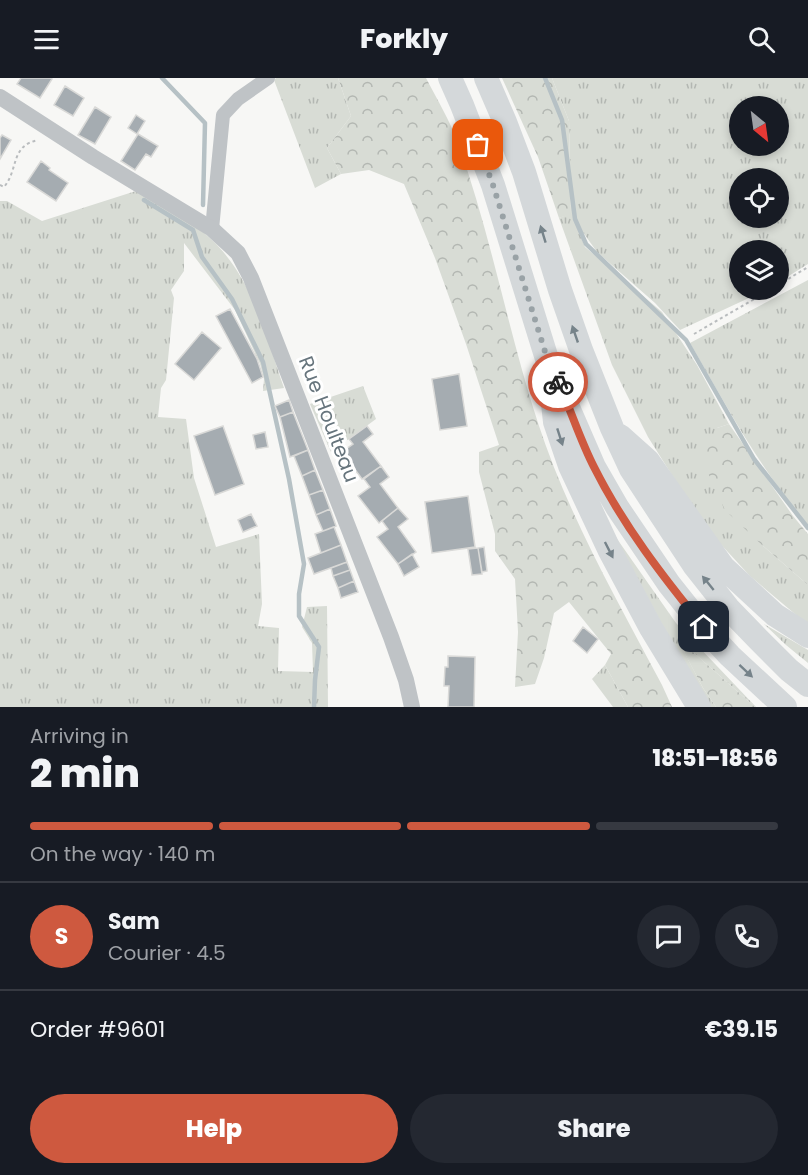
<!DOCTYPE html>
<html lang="en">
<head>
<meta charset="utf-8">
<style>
	:root { --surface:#171b24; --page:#242831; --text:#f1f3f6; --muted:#9ea1a6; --line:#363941; --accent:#ce593f }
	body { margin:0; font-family:Poppins,sans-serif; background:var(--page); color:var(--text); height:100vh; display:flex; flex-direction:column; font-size:22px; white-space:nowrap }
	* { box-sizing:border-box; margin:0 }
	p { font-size:20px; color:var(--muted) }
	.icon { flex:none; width:33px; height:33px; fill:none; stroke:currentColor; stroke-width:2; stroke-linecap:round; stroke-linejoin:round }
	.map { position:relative; height:629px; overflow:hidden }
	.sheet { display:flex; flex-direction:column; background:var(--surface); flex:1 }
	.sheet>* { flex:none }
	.needle { width:39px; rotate:151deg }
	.fabs { position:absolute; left:729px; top:18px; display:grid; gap:12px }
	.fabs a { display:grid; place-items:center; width:60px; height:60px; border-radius:50%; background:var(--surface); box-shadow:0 3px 9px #0003; font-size:30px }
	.pin { position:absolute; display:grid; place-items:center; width:51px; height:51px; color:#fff; margin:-26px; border-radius:12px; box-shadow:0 3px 9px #0006 }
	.courier { position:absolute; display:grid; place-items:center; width:60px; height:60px; margin:-30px; border:4px solid #ce593f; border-radius:50%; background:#fff; color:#222; box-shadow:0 2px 8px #0007 }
	.head em { font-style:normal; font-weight:800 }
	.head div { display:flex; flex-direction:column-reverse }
	.head { display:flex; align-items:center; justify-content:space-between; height:102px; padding:0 30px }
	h1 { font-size:39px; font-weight:800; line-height:45px }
	.bar { display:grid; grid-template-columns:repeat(4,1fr); gap:9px 6px; align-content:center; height:72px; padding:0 30px }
	.bar i { height:8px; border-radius:4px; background:var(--line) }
	.bar .on { background:var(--accent) }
	.bar p { grid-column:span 4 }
	.line { display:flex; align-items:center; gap:15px; padding:0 30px; border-top:2px solid var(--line) }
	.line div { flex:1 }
	.round { display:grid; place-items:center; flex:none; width:63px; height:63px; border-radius:32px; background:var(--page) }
	.cta { display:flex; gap:12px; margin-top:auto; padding:12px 30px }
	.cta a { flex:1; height:69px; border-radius:36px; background:var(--accent); color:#fff; font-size:24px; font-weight:800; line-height:69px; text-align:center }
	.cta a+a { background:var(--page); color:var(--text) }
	header { display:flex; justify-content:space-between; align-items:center; height:78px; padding:0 30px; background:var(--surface); font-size:27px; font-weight:800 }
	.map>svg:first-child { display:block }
	.grass { fill:url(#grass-tufts); fill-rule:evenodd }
	.forest { fill:url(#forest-crowns) }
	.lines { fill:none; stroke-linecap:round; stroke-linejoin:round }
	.stream { stroke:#b6c1c5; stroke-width:4.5 }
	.building { fill:#a5acb1; stroke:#d9d9d7; stroke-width:1.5 }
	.path { stroke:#b9bcbe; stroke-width:2; stroke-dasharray:3 3; stroke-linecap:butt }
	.minor { stroke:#bfc3c6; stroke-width:14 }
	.tertiary { stroke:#bfc3c6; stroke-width:16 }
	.motorway { stroke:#d4d8da; stroke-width:24 }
	.oneway { fill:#76838a }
	.done { stroke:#99a2a6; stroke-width:6; stroke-dasharray:0 10.8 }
	.route { stroke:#ce593f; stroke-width:8 }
	.labels { text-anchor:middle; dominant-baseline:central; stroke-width:6; stroke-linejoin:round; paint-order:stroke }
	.street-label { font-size:20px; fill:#66747c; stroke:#fff }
</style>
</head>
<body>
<header><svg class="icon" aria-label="menu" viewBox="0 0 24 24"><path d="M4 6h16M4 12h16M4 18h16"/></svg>Forkly<svg class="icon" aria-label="search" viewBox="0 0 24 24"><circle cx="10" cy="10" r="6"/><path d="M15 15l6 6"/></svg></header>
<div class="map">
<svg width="808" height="629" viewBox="0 0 808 629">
	<defs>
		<pattern id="grass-tufts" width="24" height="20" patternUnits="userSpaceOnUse" patternTransform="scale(1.5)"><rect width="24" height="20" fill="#d8dcd5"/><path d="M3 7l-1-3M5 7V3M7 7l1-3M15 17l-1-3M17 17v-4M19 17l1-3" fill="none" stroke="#b3b7b2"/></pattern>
		<pattern id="forest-crowns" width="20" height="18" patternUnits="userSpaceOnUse" patternTransform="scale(1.5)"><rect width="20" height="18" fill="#d8dcd5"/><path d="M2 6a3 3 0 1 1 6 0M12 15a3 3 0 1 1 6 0" fill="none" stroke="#b3b7b2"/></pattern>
	</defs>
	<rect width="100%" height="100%" fill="#f7f7f5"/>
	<!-- grass -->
	<path class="grass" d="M276,0H338L351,38L327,70L341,96L315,110L274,2Z
		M552,0H808V186L779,204L778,172H740V212H766L764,213L680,252L655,225L597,174L573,140L585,169L662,234L697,287L729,346L717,350L762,467L808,507V547L750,498L704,448L648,359L612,287L559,140L571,135L569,43ZM740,28H778V68H740ZM740,100H778V140H740Z
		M139,112C163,128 191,142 212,162C253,201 266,258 284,310L263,313L264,301L260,286L235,232L184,165V193L171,212L174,220L166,302L161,310L158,339L186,341L194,400L216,469L259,456L262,526L258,548L279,550L278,593L313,594L312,565L302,549L307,529L327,528L328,629H0V123H7L42,143Z
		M808,202V447C761,393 726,327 690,265Z
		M363,308L376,341L331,374L310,326Z
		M615,458L676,545L756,629H755L677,560L703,610L716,629H709L680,580Z
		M764,546L808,572V585L786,567Z
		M605,587L628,629H613L592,601Z"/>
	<!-- forest -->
	<path class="forest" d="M338,0H426C437,21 450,43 458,65C491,157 508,253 538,345C568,437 617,522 662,607L672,629H628L605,587L611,576L569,524L554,535L544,580L535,606L515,609L518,554L515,501L495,473V456L479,394V374L499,367L466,266L435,180L404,106L369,92L341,96L327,70L351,38Z
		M502,0H552L569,43L571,136L559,140L538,79Z
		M729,346L793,438L808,456V507L762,467L725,432L702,382L717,350Z
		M676,559L755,629H716L703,610Z"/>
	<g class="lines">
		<!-- stream -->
		<path class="stream" d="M162,0L205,45L203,127
			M545,0L562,42L575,141L586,166L686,262L754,381L808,450
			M144,122L193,152L202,179L232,221L263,284L289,401L304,486L299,516V538L319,569L315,602L314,629"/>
	</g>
	<!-- building -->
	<path class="building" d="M21,0H50L52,1L40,20L17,6Z
		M65,8L84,20L73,38L54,27Z
		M95,29L111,39L95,66L78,57Z
		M136,37L145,43L137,56L128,50Z
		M138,56L158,68L151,79L146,76L135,92L121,83Z
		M2,57L11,62L0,81V60Z
		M41,83L50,90L49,92L68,105L56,123L27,104Z
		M230,231L257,281L263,299L252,305L216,238Z
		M202,254L221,270L194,302L175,286Z
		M459,296L467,348L440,352L432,301Z
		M289,322L293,334L280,339L275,328Z
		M293,334L308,372L290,379L280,339Z
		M223,348L244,406L215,417L194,358Z
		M367,348L373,356L363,364L381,388L362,401L342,374L353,366L349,361Z
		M265,354L268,369L256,371L253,357Z
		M308,372L315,392L302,398L294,378Z
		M381,388L389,399L380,406L398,430L379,445L358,418L370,409L364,401Z
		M315,392L323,412L309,417L302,398Z
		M323,412L330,431L316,437L309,417Z
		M468,418L475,469L432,475L425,424Z
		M398,430L408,441L398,449L416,474L398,486L377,459L388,451L382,443Z
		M330,431L336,448L323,453L316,437Z
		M251,436L257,448L243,454L238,442Z
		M334,449L341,467L321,475L315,456Z
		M341,467L347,484L314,496L308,480Z
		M484,469L487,493L482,494L478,470Z
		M478,470L482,496L472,497L468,471Z
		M412,476L419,489L404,498L398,486Z
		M347,484L350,492L333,498L331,490Z
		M350,492L354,503L338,510L333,498Z
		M354,503L358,514L341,520L338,510Z
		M583,549L598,561L587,575L573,563Z
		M448,578L475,579L474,629H448L449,608H444L445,589H448Z"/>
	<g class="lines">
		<!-- path -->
		<path class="path" d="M0,107L4,109C19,91 10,68 38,62
			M778,207L808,189
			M694,256L770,212"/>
		<!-- minor -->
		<path class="minor" d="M212,151L223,37L238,21L268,0"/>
		<!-- tertiary -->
		<path class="tertiary" d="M0,19L93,79L212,151L238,175L251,200L391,559L406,602L412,629"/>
		<!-- motorway -->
		<path class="motorway" d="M450,0L462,27L493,107L547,281L594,389L617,429L669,506L704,550L730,578L785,629
			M486,0L505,44L524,94L560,212L581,272L612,350L631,391L694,487L728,530L758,561L789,592L808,607
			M551,307L555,344L570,388L609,471L651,550L699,629
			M620,358L648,383L723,489L775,537L808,558"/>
	</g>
	<!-- one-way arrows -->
	<defs><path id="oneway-solid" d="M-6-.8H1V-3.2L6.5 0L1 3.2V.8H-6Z" transform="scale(1.5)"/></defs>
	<g class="oneway">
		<use href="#oneway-solid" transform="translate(543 156) rotate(-107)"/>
		<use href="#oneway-solid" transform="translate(575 256) rotate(-109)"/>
		<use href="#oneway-solid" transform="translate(560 359) rotate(72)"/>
		<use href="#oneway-solid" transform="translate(609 472) rotate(63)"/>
		<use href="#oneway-solid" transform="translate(708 505) rotate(-129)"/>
		<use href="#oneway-solid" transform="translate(746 593) rotate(43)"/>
	</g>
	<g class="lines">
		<!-- done -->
		<path class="done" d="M478,67L493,107L547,280L558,304"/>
		<!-- route -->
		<path class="route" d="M558,304C571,332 580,362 594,389C623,447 663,499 704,549"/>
	</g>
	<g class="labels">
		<!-- street labels -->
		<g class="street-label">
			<text transform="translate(329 341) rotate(69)">Rue Houlteau</text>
		</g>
	</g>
</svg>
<div class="fabs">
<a><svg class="needle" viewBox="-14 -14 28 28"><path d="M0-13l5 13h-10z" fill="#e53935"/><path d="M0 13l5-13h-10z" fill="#9ea1a6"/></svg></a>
<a><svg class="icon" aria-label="locate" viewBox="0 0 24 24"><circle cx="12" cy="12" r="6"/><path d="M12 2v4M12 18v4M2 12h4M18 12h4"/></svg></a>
<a><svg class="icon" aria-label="layers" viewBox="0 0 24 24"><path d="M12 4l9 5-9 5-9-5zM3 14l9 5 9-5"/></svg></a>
</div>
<div class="pin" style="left:478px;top:67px;background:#ea580c"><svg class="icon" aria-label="bag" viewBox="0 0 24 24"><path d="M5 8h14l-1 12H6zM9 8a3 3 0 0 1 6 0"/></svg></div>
<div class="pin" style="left:704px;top:549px;background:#1f2937"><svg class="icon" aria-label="home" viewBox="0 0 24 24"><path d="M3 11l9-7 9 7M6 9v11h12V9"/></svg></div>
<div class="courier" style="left:558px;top:304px"><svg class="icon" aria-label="bike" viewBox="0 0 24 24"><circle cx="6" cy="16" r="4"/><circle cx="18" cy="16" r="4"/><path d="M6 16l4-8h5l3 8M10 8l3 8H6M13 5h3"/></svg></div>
</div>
<section class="sheet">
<div class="head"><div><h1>2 min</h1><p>Arriving in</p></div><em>18:51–18:56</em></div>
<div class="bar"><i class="on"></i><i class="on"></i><i class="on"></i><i></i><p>On the way · 140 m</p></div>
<div class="line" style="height:108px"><b class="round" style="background:var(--accent);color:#fff">S</b><div><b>Sam</b><p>Courier · 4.5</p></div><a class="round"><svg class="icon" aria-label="chat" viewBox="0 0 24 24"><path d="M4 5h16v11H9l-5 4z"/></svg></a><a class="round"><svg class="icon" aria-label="phone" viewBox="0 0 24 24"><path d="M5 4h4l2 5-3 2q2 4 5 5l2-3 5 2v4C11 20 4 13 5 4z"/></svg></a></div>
<div class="line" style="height:78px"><div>Order #9601</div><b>€39.15</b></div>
<div class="cta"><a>Help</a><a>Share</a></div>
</section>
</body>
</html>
